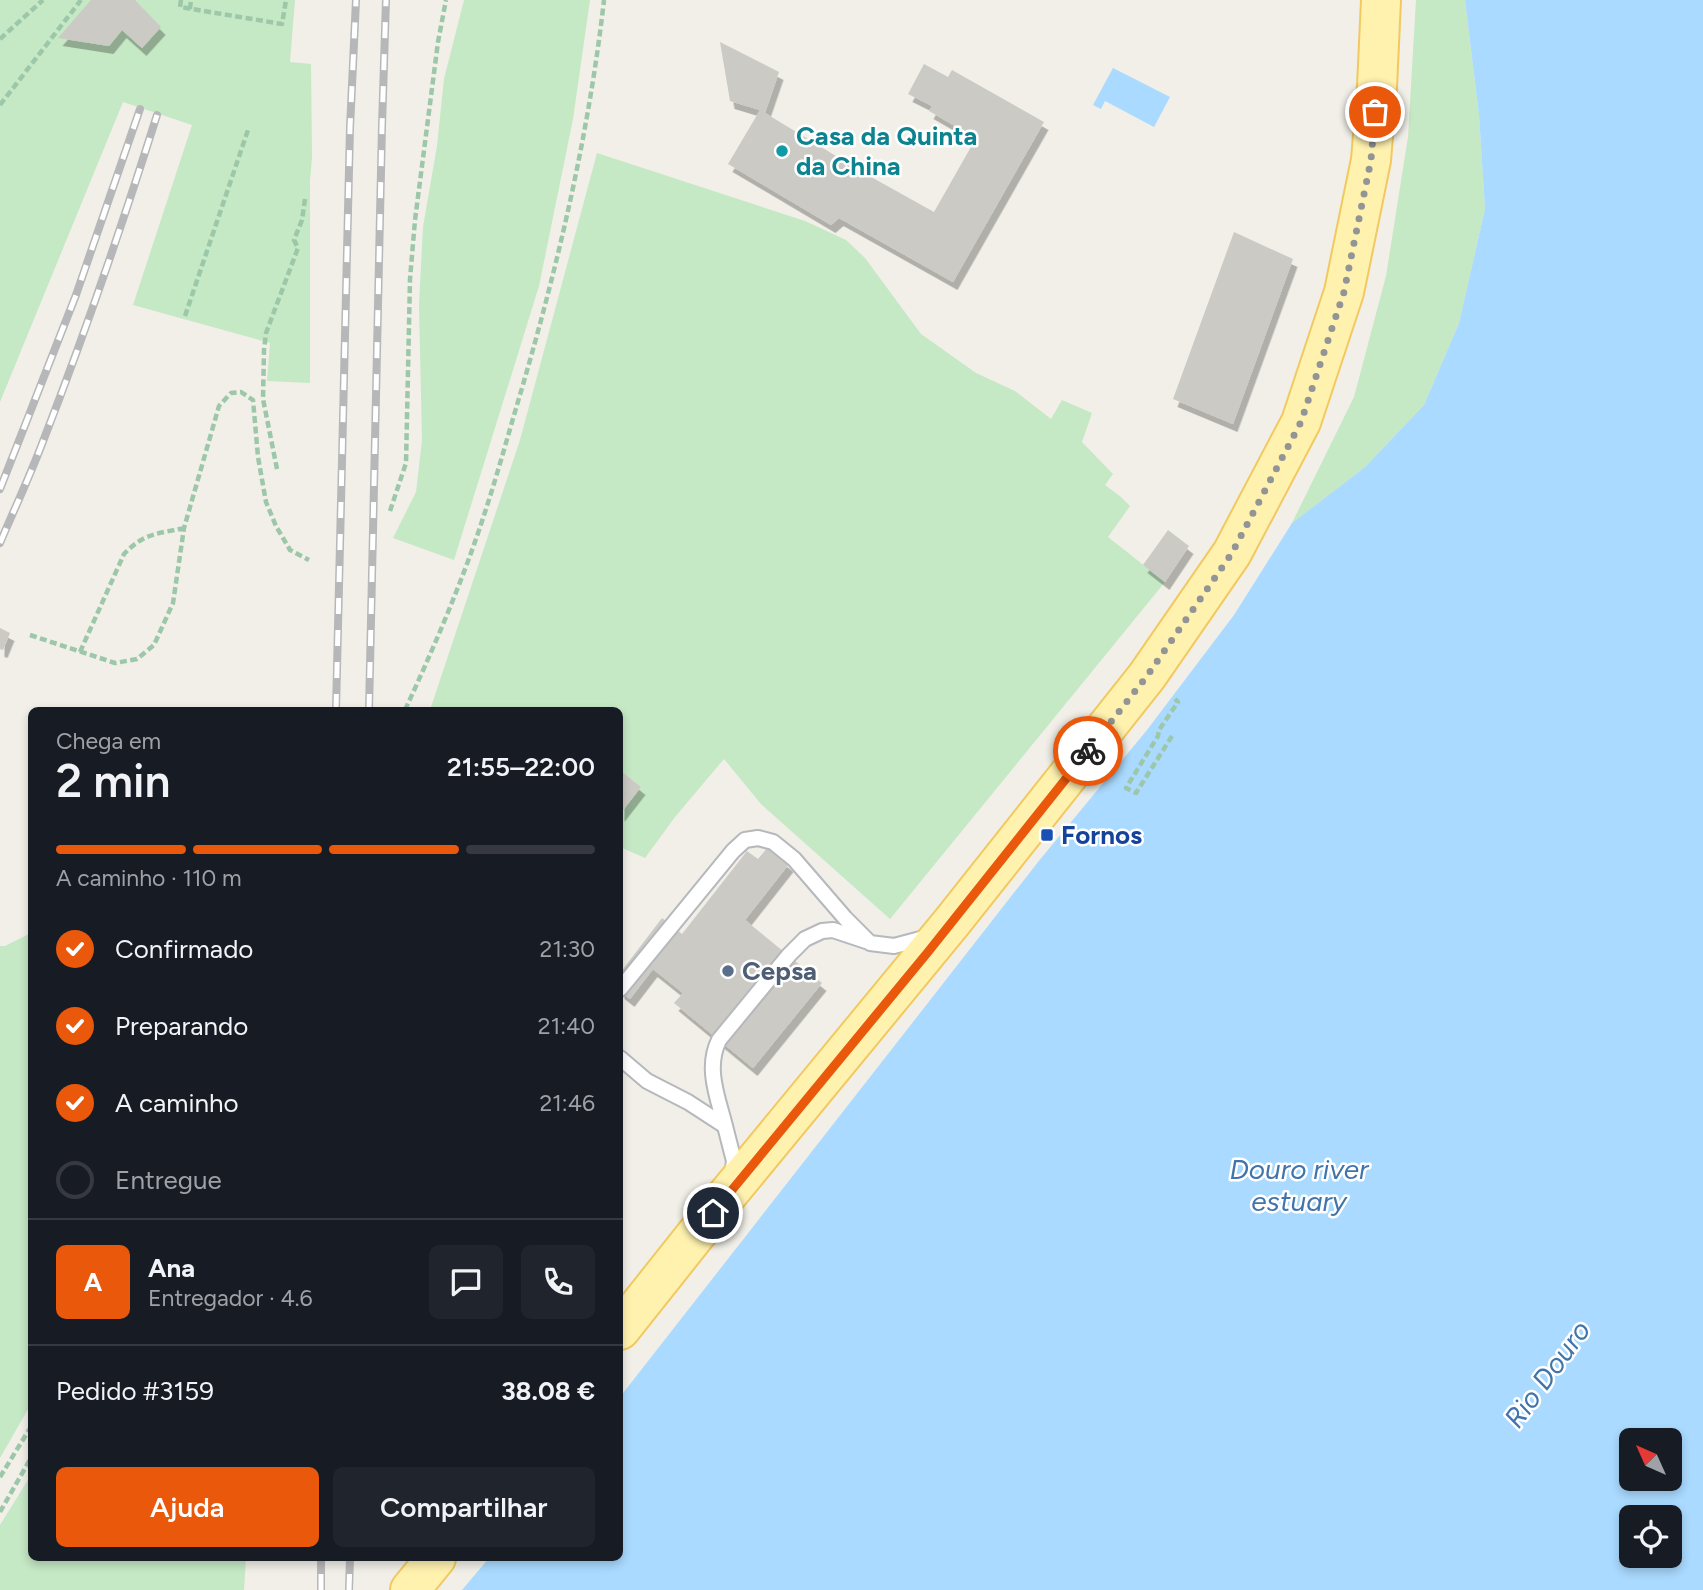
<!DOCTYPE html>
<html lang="pt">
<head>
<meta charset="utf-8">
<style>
	:root { --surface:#171b24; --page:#20242c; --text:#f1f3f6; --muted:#9ea1a6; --line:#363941; --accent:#ea580c }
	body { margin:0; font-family:Figtree,sans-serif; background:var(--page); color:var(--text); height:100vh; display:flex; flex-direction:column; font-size:26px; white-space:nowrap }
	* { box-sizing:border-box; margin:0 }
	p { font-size:23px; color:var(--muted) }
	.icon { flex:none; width:38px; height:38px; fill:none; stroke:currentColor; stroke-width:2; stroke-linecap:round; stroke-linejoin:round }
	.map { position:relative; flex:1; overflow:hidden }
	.details { position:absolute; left:28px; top:707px; width:595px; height:854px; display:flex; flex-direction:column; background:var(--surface); border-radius:10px; box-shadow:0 4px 10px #0003 }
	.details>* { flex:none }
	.needle { width:46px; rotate:315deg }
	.controls { position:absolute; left:1619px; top:1428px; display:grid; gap:14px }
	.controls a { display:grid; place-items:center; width:63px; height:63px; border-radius:10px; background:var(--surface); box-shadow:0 4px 10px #0003; font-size:35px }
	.pin { position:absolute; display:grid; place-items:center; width:60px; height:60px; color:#fff; margin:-30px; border:4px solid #fff; border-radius:50%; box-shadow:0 2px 7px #0007 }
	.courier { position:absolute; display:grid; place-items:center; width:70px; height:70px; margin:-35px; border:5px solid #ea580c; border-radius:50%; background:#fff; color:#222; box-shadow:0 2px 9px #0007 }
	.overview em { font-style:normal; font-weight:600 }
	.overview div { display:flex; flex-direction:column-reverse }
	.overview { display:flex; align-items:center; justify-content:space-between; height:119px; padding:0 28px }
	h1 { font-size:46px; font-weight:600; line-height:52px }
	.bar { display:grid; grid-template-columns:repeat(4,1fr); gap:10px 7px; align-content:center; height:84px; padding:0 28px }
	.bar i { height:9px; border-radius:5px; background:var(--line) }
	.bar .on { background:var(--accent) }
	.bar p { grid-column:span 4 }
	.line { display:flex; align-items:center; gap:18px; padding:0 28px; border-top:2px solid var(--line) }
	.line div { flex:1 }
	.round { display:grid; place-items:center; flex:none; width:74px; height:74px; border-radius:10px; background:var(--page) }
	ol { padding:0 28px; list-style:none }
	li { display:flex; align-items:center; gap:21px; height:77px }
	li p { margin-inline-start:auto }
	li .icon { padding:7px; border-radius:50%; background:var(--accent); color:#fff; stroke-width:4 }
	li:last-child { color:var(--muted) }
	li i { width:38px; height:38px; border:4px solid var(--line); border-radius:50% }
	.primary-button { display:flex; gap:14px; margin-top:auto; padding:14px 28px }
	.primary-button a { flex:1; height:80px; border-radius:10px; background:var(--accent); color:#fff; font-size:28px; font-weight:600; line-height:80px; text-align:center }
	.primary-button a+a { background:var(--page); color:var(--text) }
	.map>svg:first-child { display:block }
	.green { fill:#c5e8c5 }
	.water { fill:#aadaff; fill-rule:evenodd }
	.building { fill:#cccac5; filter:url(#shadow) }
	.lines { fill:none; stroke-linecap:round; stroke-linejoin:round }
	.service-casing { stroke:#b5b8bc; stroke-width:18 }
	.primary-casing { stroke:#f2c960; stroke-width:42 }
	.path { stroke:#9cc7a9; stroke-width:4.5; stroke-dasharray:7 3.5; stroke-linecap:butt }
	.service { stroke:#fff; stroke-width:14 }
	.primary { stroke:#fff2af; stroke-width:38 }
	.rail-casing { stroke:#b6b7b8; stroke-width:8 }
	.rail { stroke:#fff; stroke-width:5; stroke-dasharray:16; stroke-linecap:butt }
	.done { stroke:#929495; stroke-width:7; stroke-dasharray:0 12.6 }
	.route { stroke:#ea580c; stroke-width:9 }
	.culture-dot { fill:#0f9aa8; stroke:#fff; stroke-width:2.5 }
	.transit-dot { fill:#1a4fb4; stroke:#fff; stroke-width:2.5 }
	.service-dot { fill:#5c6f8a; stroke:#fff; stroke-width:2.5 }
	.labels { text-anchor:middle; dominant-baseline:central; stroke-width:5; stroke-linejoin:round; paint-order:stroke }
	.culture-label { font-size:26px; font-weight:bold; fill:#0d838f; stroke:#fff; text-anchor:start }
	.transit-label { font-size:26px; font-weight:bold; fill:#164399; stroke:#fff; text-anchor:start }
	.service-label { font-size:26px; font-weight:bold; fill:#4e5e75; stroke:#fff; text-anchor:start }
	.water-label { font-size:28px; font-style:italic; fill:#4174aa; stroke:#fff }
</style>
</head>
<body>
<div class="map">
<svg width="1703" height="1590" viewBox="0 0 1703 1590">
	<defs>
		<filter id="shadow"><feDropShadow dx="4.5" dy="8" stdDeviation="0" flood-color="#0004"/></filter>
	</defs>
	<rect width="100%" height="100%" fill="#f1efe8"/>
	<!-- green -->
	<path class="green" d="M0,0H295L290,62L311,64L312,157L310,180V383L267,381L270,343L133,305L192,125L123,102L0,402Z
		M464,0H590L573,119L539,286L454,560L393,538L416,492L422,440L419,305L423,227L437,146L444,79Z
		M1416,0H1465L1479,115L1485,209L1459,323L1424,405L1365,467L1292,523L1354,397L1386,276L1408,137Z
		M597,153L805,221L846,240L865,258L921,334L976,373L1015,391L1051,419L1062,400L1092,413L1082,442L1113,474L1105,485L1121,497L1130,506L1108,537L1165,582L890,919L761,804L724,759L675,817L645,858L620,847V814L641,787L620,770V710H430L520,440Z
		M31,933V1404L0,1458V946H5Z
		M31,1475L32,1558H246L244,1590H0V1525Z"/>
	<!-- water -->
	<path class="water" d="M1465,0H1703V1590H462L489,1558H620V1397L1038,862L1147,730L1234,615L1292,523L1365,467L1424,405L1459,323L1485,209L1479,115ZM1631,1440H1670V1479H1631ZM1631,1517H1670V1556H1631Z
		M1113,68L1170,97L1154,127L1105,101L1101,109L1093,105Z"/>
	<!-- building -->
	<path class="building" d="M91,0H135L161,27L142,48L122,30L109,46L58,38Z
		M720,42L779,72L765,113L864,173L934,212L976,138L929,111L932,106L908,94L924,64L948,77L952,70L1044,122L953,282L839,218L831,225L728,164L760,110L730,101Z
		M1234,232L1293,259L1233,424L1173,399Z
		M1168,530L1189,546L1165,582L1143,565Z
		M0,628L10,633L3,650L0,649Z
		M620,770L641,787L620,814Z
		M768,847L789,864L745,920L822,983L753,1068L674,1003L683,993L653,969L630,999L620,991V973L662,918L682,934L747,851L758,859Z"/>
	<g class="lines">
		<!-- service casing -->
		<g class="service-casing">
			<path id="service" d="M620,989L733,851L745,840L758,838L773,842L794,859L845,918L870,943L894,946L928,937
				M620,1058L647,1081L688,1102L725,1126L734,1161L732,1176
				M725,1126C718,1098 705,1068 719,1040L789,955L805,939L822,931L833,930L866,941"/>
		</g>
		<!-- primary casing -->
		<g class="primary-casing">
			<path id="primary" d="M620,1330L728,1194L952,922L1147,676L1232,553L1301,422L1344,292L1371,160L1377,87L1381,0
				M410,1590L436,1558"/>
		</g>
		<!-- path -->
		<path class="path" d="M181,0L180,7L282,24L286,0
			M190,9L191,0
			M0,39L43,0
			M0,105L81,0
			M185,316L249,127
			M277,469L263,399L264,350L266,333L298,248L294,240L302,220L305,199
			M390,511L406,463L410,279L415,220L438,42L446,0
			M30,635L115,663L137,659L154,645L173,603L184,528L219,406L231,393L241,392L253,400L258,457L266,502L276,526L290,550L309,560
			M80,652L124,554C144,533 157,534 184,528
			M405,710C435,645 464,578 486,509C499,469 510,428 522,388C559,261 589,132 604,0
			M1172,736L1136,793L1126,788L1158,736L1159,730L1178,702L1175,699
			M0,1477L32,1425
			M0,1512L32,1456"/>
		<!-- service -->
		<use href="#service" class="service"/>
		<!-- primary -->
		<use href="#primary" class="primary"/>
		<!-- rail casing -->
		<g class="rail-casing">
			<path id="rail" d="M0,489L76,295L140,109
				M0,543C14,510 29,478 42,444C84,336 122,226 157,115
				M336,710L350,128L356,0
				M369,710L382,126L386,0
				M321,1590V1558
				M349,1590L350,1558"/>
		</g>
		<!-- rail -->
		<use href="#rail" class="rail"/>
	</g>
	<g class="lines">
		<!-- done -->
		<path class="done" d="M1088,751L1147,676L1232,553L1301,422L1344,292L1371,160L1375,112"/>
		<!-- route -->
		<path class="route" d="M713,1213L928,952L1088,751"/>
	</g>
	<!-- markers -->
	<circle class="culture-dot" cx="782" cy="151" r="7"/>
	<rect class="transit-dot" x="1040" y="828" width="14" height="14" rx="3.5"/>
	<circle class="service-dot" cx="728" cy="971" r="7"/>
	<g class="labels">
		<!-- culture labels -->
		<g class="culture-label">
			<text x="796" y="136">Casa da Quinta<tspan x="796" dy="30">da China</tspan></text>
		</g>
		<!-- transit labels -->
		<g class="transit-label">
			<text x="1061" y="835">Fornos</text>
		</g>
		<!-- service labels -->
		<g class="service-label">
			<text x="742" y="971">Cepsa</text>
		</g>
		<!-- water labels -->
		<g class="water-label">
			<text x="1299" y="1169">Douro river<tspan x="1299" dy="32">estuary</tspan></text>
			<text transform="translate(1547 1374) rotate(-54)">Rio Douro</text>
		</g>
	</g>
</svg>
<div class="controls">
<a><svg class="needle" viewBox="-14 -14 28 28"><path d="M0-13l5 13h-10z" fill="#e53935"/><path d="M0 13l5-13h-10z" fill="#9ea1a6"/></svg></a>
<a><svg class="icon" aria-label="locate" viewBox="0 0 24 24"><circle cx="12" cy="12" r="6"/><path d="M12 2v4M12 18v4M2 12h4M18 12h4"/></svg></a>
</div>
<div class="pin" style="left:1375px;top:112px;background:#ea580c"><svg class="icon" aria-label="bag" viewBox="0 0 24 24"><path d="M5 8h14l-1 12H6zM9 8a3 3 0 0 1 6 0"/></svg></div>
<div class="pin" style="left:713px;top:1213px;background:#1f2937"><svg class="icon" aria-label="home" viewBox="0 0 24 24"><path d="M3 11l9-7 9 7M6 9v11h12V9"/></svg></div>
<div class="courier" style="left:1088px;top:751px"><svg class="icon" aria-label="bike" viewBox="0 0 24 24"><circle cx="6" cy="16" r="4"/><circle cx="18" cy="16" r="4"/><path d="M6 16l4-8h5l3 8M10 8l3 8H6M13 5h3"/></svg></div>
<section class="details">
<div class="overview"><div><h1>2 min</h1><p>Chega em</p></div><em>21:55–22:00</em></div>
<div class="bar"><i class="on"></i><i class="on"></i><i class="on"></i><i></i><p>A caminho · 110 m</p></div>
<ol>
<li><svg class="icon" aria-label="check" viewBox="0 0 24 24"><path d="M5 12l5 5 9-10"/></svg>Confirmado<p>21:30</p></li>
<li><svg class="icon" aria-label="check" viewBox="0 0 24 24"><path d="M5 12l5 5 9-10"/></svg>Preparando<p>21:40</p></li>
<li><svg class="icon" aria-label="check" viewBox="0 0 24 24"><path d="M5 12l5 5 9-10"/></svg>A caminho<p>21:46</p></li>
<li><i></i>Entregue</li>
</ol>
<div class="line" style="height:126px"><b class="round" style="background:var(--accent);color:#fff">A</b><div><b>Ana</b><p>Entregador · 4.6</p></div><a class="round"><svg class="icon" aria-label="chat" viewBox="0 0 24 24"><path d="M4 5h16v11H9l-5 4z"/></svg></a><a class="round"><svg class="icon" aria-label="phone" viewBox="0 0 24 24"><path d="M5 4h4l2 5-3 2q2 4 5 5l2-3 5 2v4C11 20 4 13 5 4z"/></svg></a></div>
<div class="line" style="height:91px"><div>Pedido #3159</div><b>38.08 €</b></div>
<div class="primary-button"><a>Ajuda</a><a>Compartilhar</a></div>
</section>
</div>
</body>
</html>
